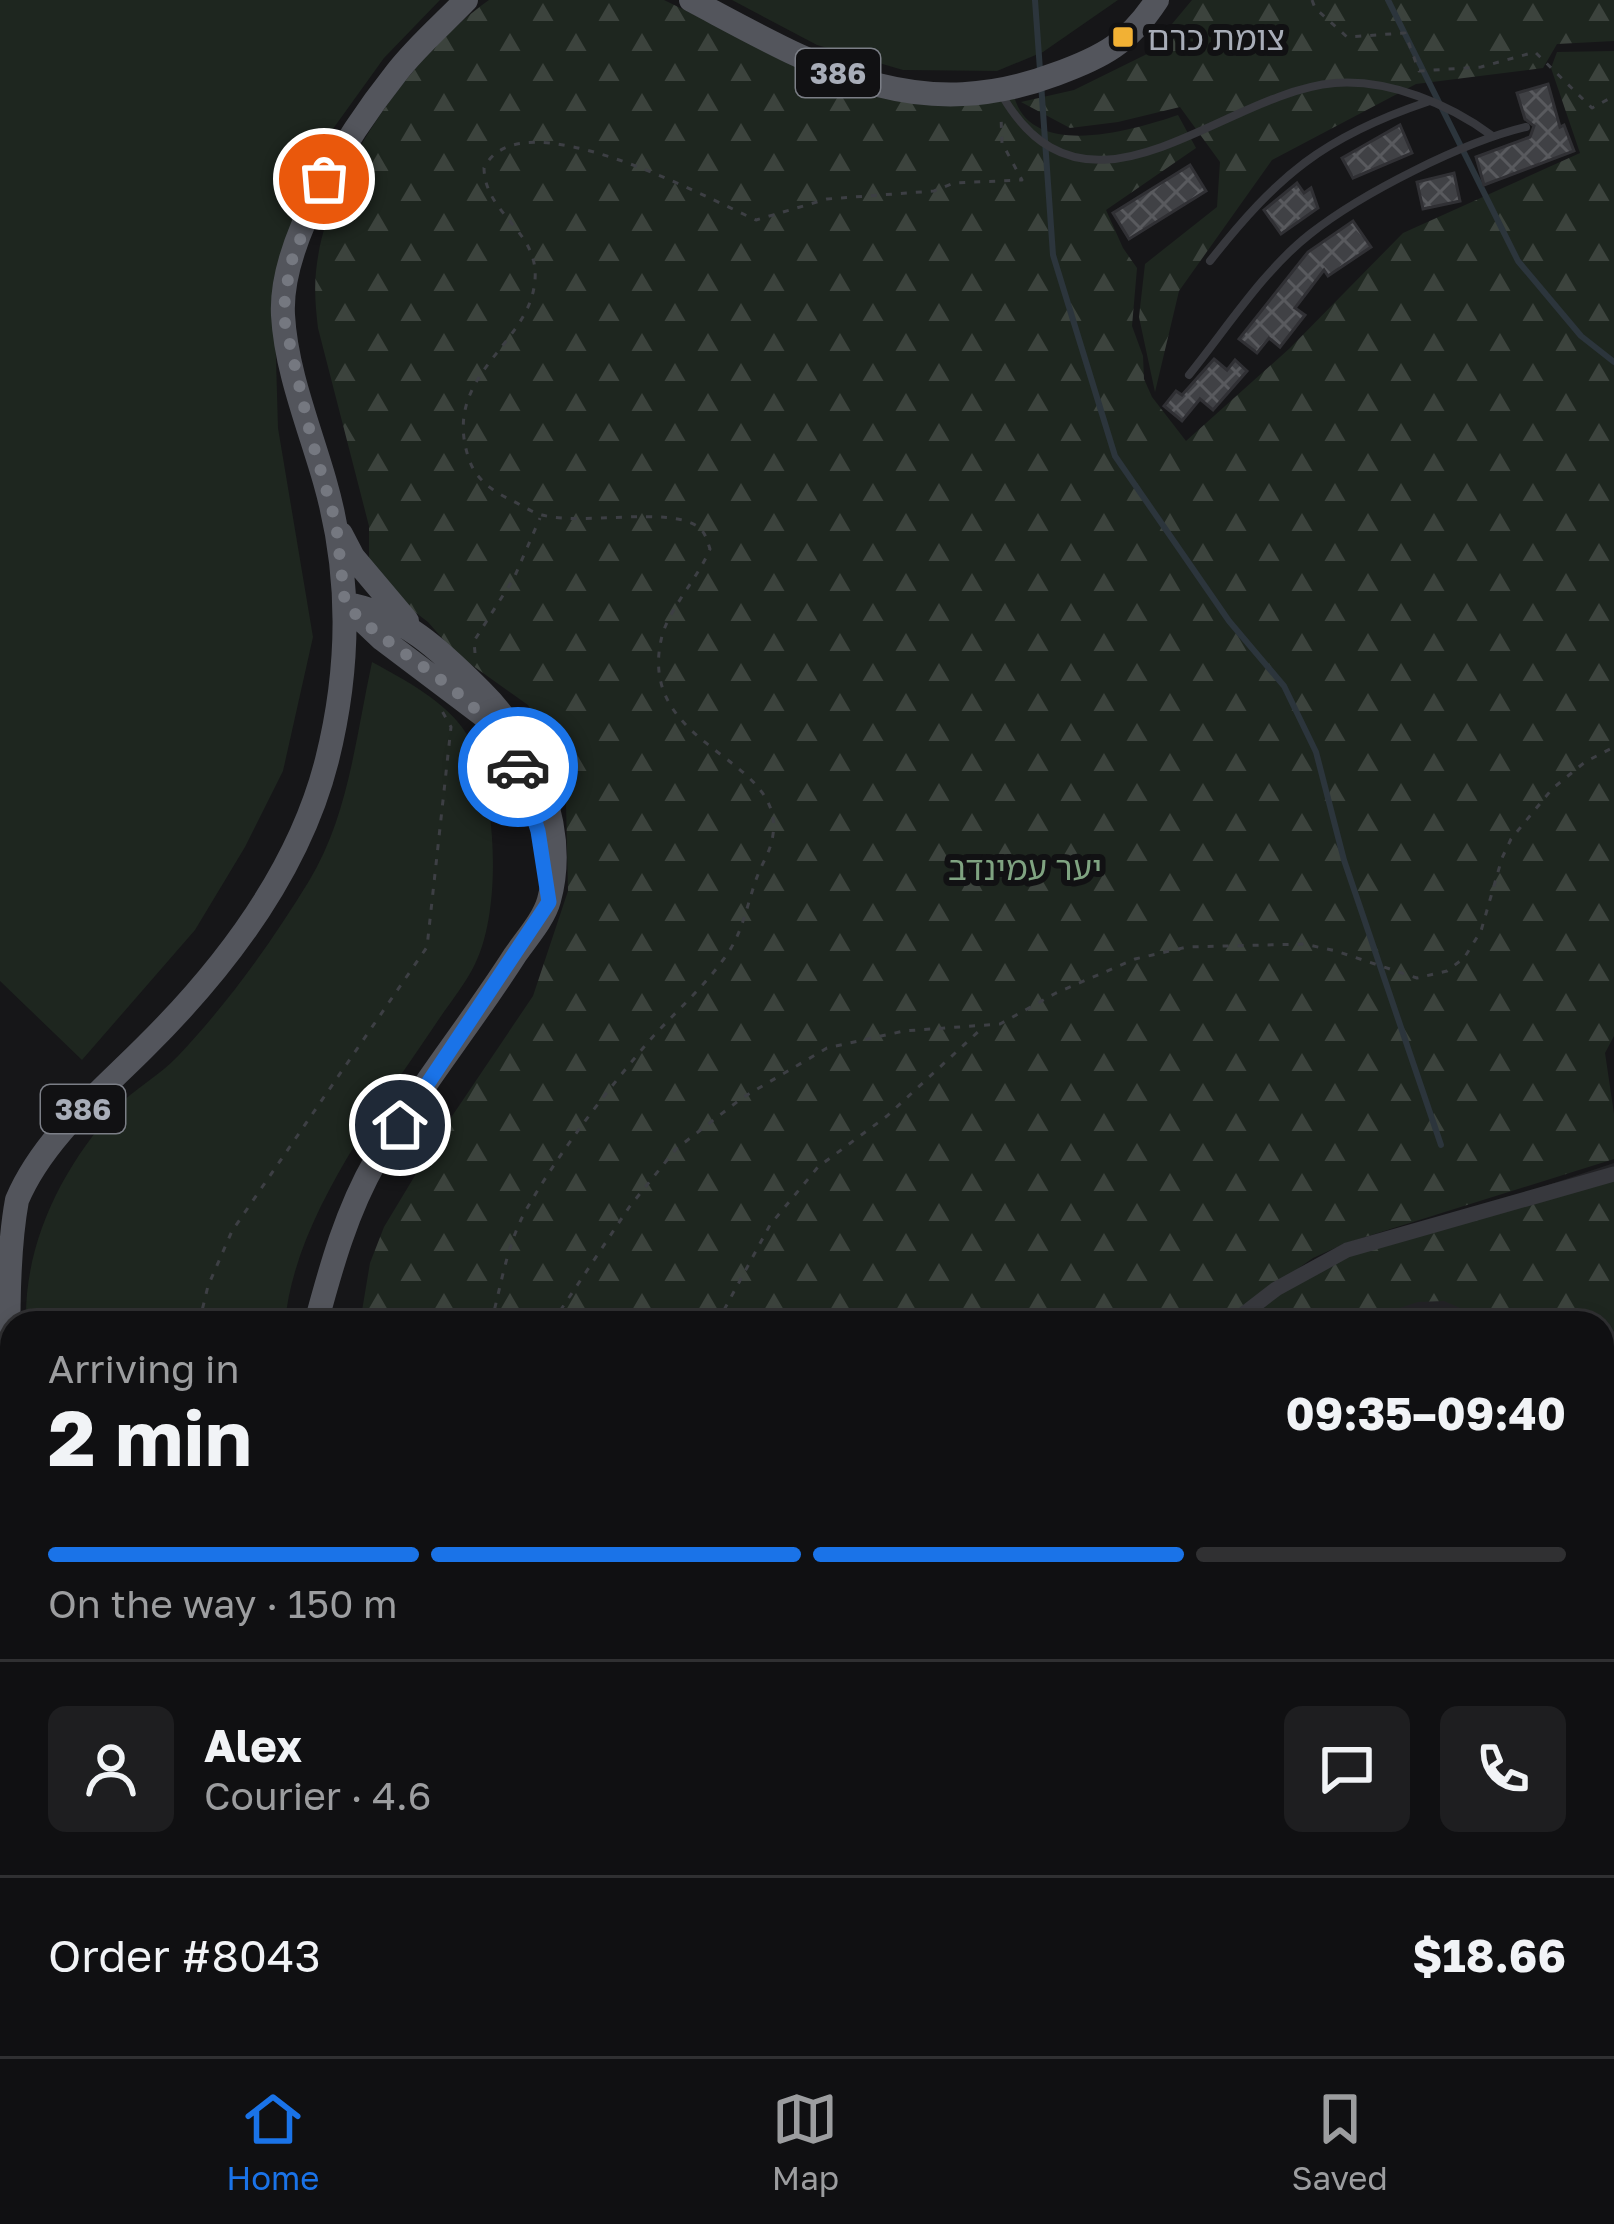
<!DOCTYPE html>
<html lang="en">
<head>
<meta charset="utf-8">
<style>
	:root { --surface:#101012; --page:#1e1e20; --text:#f1f3f6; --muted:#9c9d9f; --line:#303032; --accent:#1a73e8 }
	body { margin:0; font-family:"Golos Text","Noto Sans Hebrew",sans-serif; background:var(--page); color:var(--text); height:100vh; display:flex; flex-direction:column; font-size:45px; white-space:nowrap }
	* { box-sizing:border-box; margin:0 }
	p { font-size:39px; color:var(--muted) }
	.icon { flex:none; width:66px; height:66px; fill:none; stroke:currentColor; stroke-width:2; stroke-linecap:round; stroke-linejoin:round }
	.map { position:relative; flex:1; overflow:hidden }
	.panel { position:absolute; left:0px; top:1311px; width:1614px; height:747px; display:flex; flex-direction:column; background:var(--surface); border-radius:36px 36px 0 0; box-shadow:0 6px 18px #0003,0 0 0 3px var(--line) }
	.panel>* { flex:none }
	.pin { position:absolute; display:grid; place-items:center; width:102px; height:102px; color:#fff; margin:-51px; border:6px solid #fff; border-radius:50%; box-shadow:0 3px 12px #0007 }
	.courier { position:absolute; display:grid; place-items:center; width:120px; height:120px; margin:-60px; border:9px solid #1a73e8; border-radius:50%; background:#fff; color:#222; box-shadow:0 3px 15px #0007 }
	.head em { font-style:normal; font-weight:700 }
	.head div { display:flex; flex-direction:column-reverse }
	.head { display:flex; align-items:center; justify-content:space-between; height:204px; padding:0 48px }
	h1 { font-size:78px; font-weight:700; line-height:90px }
	.bar { display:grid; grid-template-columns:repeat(4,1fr); gap:18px 12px; align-content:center; height:144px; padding:0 48px }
	.bar i { height:15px; border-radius:9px; background:var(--line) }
	.bar .current { background:var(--accent) }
	.bar p { grid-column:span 4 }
	.line { display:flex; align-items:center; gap:30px; padding:0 48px; border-top:3px solid var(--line) }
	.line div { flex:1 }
	.round { display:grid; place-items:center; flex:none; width:126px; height:126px; border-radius:18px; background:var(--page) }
	.menu { display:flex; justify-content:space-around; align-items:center; height:168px; border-top:3px solid var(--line); background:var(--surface); font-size:33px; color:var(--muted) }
	.menu a { display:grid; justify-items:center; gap:6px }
	.menu .current { color:var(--accent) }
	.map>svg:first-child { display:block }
	.built { fill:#222225 }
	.green { fill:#1e261f }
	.forest { fill:url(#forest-firs) }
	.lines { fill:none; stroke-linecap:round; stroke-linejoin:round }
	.stream { stroke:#2c353c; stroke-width:6 }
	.building { fill:url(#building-cross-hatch); stroke:#303034; stroke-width:3 }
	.path { stroke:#3d3f44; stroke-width:3; stroke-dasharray:6 9; stroke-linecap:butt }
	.lane { stroke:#37383d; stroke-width:8 }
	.street { stroke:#37383d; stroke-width:15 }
	.secondary { stroke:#45474d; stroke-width:21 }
	.primary { stroke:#53555c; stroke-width:24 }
	.done { stroke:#757880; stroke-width:12; stroke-dasharray:0 21.6 }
	.route { stroke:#1a73e8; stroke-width:15 }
	.poi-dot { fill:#f2b134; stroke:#111113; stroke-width:4.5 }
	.labels { text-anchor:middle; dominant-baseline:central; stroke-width:12; stroke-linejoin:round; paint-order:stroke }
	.shield { fill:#111113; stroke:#7b7e86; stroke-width:3 }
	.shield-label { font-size:30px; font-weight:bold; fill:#a8adb8 }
	.poi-label { font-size:33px; fill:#a8adb8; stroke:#111113; text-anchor:start }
	.park-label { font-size:33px; fill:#7fa381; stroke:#111113 }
</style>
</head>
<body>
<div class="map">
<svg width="1614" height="2056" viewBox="0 0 1614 2056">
	<defs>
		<pattern id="forest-firs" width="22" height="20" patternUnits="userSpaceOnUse" patternTransform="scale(3)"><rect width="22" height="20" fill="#1e261f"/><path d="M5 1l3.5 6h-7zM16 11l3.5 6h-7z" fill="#3c433d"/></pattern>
		<pattern id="building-cross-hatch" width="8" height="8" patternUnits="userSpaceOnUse" patternTransform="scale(3)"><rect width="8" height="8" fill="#404145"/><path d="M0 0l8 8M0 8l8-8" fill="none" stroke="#595a5e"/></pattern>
	</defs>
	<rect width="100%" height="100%" fill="#161618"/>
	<!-- built -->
	<path class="built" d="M1614,1163V2056H935L934,2046H1602V1323H1233L1324,1260Z"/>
	<!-- green -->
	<path class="green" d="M0,0H440L384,58L307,165L274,288L278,428L313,637L283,771L245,847L195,930L82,1060L0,981Z
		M732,0H1118L1043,52L997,71L903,70L817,45Z
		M372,662C402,678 448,703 466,733C497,786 503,908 475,964C465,985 448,1005 435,1025C378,1110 294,1219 285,1323H26C24,1243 62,1168 115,1109C134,1089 159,1076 178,1056C228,1003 271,943 309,881C349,815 356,735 372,662Z
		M12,1704V2046H531L538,2056H13C0,1938 0,1822 12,1704Z
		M1602,1825L1614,1832V2056H1520L1506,2046H1602Z"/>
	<!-- forest -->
	<path class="forest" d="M489,0H664L803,68L1014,96C1031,161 1134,130 1178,115L1196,148L1106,210L1123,248L1137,268L1132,326L1143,356L1144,379L1152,397L1186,441L1290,348L1403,233L1580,153L1551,68L1557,52L1614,51V1036L1605,1053L1614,1114V1159L1346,1243L1313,1258L1220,1323H360L370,1263L384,1227L440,1134L533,996L568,891L566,802L558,764L528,705L455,653L428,622L369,577V526L318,328C316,310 314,291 316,272C325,175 411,55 489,0Z
		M1192,0H1614V41L1557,44L1543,68L1416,84L1272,160L1179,291L1155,392L1139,317L1145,264L1217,207L1220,162L1180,107L1118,122L1070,128L1021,102L1074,90L1147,54Z
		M1614,1180V1337L1602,1333V1323L1492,1322L1444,1301L1418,1302L1394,1310L1375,1323H1245L1278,1296L1351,1253Z
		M573,2046H931L933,2056H571Z"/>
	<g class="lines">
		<!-- stream -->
		<path class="stream" d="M1035,0L1040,70
			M1388,0L1518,261L1581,336L1614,362
			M1041,83L1053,255L1115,456L1229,621L1284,686L1316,752L1344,860L1441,1145"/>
	</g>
	<!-- building -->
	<path class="building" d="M1548,84L1560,127L1564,125L1574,151L1484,185L1476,157L1530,137L1534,126L1525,119L1517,93Z
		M1400,125L1412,153L1353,178L1342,158Z
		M1190,165L1206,191L1129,239L1113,213Z
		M1454,173L1460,201L1423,209L1417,182Z
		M1297,183L1304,193L1311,188L1318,208L1281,234L1264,210Z
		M1353,221L1371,247L1328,276L1324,270L1295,308L1305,315L1280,347L1269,338L1257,353L1239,339L1308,252Z
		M1214,359L1227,370L1235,360L1247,371L1213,410L1200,399L1182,421L1164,406L1176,391L1182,395Z"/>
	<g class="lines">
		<!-- path -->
		<path class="path" d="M1312,0L1315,8L1347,37L1405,33L1419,71L1481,67L1535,52L1592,108L1614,96
			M475,653L474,641L514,578L540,518
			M199,1323L208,1286L232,1231L427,947L451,727L442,711
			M491,1323C501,1286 507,1244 526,1210C560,1151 605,1093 649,1041C673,1014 702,989 723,960C743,934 746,907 757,877C761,866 768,855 771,844C796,755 633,752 662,636C669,609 698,578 710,549C707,540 705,531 697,526C666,506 583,526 542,515C531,512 520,504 509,499C493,491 477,480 470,462C438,375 530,347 535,280C539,230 485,215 484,168C519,96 703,196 756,220L827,199L934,191L954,183L1022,180L1002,143L1001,117
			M552,1323L630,1206L676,1149L742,1098L827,1048L904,1031L1000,1024L1056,993L1135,959L1187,947L1304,944L1336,951L1417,978L1447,971L1464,958L1481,931L1502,858L1511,839L1552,789L1585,762L1614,747
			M717,1323L770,1225L818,1167L887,1116L980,1030
			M1602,1838L1614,1843
			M341,2046L349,2056
			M868,2046L873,2056
			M1537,2046L1571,2055L1614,2045
			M1368,2056L1374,2046
			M1477,2056L1490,2046"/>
		<!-- lane -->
		<path class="lane" d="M1003,97C1089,242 1223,92 1335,83C1389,79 1449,104 1491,135
			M1210,261C1277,176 1323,137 1427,102
			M1189,375C1227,328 1263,271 1310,234C1362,193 1463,142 1526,127
			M960,2046L962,2056"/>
		<!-- street -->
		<path class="street" d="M1232,1323L1276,1289L1347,1250L1614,1174
			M1041,2056L1045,2046"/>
		<!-- secondary -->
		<path class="secondary" d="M1602,1344L1614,1347
			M1298,2046L1304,2056
			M1398,2046L1419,2056"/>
		<!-- primary -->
		<path class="primary" d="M691,0C814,65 913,128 1056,74C1103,57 1129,43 1157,0
			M341,534L353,557L407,621
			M345,604L382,639L488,719
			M316,1323C331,1267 347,1210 376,1160C418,1089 471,1024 515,955C526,939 544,919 549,900C569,828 532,741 481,691C443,653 401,612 345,604
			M0,1624C4,1598 10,1570 11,1543C14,1444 0,1292 17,1200C43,1139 98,1094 144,1048C224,969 299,871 327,760C350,668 351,573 325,482C310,429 286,371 283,315C279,239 351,130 397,72C417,46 443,24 466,0
			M569,2046L579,2056"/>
	</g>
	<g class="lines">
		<!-- done -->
		<path class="done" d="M324,179L290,265L283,314L311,437L336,523L345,604C404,664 479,688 518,767"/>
		<!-- route -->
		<path class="route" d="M400,1125L549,902L538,831L518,767"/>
	</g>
	<!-- markers -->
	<rect class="poi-dot" x="1111" y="25" width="24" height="24" rx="6"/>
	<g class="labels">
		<!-- shield labels -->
		<g class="shield">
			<rect x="796" y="49" width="84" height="48" rx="9"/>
			<rect x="41" y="1085" width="84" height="48" rx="9"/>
		</g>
		<g class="shield-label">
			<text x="838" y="73">386</text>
			<text x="83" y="1109">386</text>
		</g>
		<!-- poi labels -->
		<g class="poi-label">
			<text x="1147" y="37">צומת כרם</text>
		</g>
		<!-- park labels -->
		<g class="park-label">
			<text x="1025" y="867">יער עמינדב</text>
		</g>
	</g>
</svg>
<div class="pin" style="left:324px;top:179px;background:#ea580c"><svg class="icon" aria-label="bag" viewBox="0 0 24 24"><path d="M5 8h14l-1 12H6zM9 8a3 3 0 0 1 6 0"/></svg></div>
<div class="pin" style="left:400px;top:1125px;background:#1f2937"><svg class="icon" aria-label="home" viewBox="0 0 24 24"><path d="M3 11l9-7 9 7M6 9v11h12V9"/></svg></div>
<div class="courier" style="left:518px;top:767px"><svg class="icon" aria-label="car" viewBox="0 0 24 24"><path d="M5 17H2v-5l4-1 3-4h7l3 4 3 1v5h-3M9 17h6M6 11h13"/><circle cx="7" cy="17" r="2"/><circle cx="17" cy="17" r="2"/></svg></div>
<section class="panel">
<div class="head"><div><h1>2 min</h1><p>Arriving in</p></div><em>09:35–09:40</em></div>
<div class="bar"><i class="current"></i><i class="current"></i><i class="current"></i><i></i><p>On the way · 150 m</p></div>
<div class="line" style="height:216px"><a class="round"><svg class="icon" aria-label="person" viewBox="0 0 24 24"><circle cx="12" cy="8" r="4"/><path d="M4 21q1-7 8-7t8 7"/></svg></a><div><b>Alex</b><p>Courier · 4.6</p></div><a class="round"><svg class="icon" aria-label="chat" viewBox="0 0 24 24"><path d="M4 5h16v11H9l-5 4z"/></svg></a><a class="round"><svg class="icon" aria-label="phone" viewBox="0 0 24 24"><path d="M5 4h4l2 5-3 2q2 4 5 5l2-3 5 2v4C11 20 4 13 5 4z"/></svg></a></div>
<div class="line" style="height:156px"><div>Order #8043</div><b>$18.66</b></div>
</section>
</div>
<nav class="menu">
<a class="current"><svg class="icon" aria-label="home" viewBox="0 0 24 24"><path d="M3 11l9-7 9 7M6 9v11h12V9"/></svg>Home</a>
<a><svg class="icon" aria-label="map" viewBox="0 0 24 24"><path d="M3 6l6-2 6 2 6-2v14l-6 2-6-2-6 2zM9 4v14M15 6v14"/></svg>Map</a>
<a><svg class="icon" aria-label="saved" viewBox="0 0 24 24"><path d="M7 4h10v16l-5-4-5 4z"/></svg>Saved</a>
</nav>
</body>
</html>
